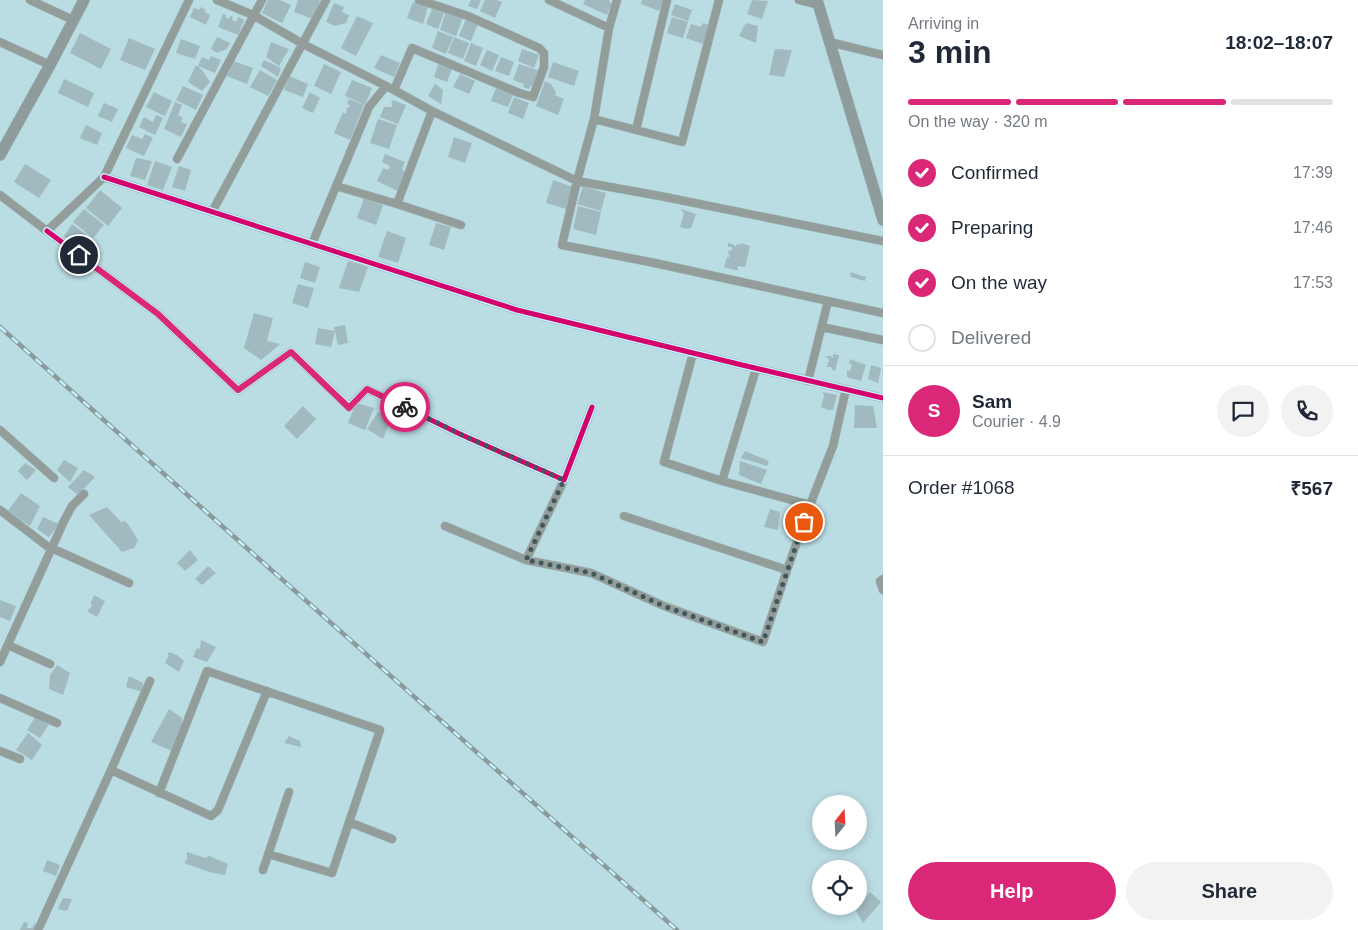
<!DOCTYPE html>
<html lang="en">
<head>
<meta charset="utf-8">
<style>
	:root { --surface:#fff; --page:#f2f2f3; --text:#1f2937; --muted:#747a83; --line:#e0e1e3; --accent:#db2777 }
	body { margin:0; font-family:Arial,sans-serif; background:var(--page); color:var(--text); height:100vh; display:flex; flex-direction:column; font-size:19px; white-space:nowrap }
	* { box-sizing:border-box; margin:0 }
	p { font-size:16px; color:var(--muted) }
	.icon { flex:none; width:28px; height:28px; fill:none; stroke:currentColor; stroke-width:2; stroke-linecap:round; stroke-linejoin:round }
	.map { position:relative; flex:1; overflow:hidden }
	.details { display:flex; flex-direction:column; background:var(--surface); width:475px }
	.details>* { flex:none }
	.needle { width:32px; rotate:18deg }
	.tools { position:absolute; left:812px; top:795px; display:grid; gap:10px }
	.tools a { display:grid; place-items:center; width:55px; height:55px; border-radius:50%; background:var(--surface); box-shadow:0 2px 8px #0003; font-size:25px }
	.pin { position:absolute; display:grid; place-items:center; width:42px; height:42px; color:#fff; margin:-21px; border:2px solid #fff; border-radius:50%; box-shadow:0 1px 5px #0007 }
	.courier { position:absolute; display:grid; place-items:center; width:50px; height:50px; margin:-25px; border:4px solid #db2777; border-radius:50%; background:#fff; color:#222; box-shadow:0 1px 6px #0007 }
	.head em { font-style:normal; font-weight:800 }
	.head div { display:flex; flex-direction:column-reverse }
	.head { display:flex; align-items:center; justify-content:space-between; height:85px; padding:0 25px }
	h1 { font-size:32px; font-weight:800; line-height:38px }
	.bar { display:grid; grid-template-columns:repeat(4,1fr); gap:8px 5px; align-content:center; height:60px; padding:0 25px }
	.bar i { height:6px; border-radius:4px; background:var(--line) }
	.bar .active { background:var(--accent) }
	.bar p { grid-column:span 4 }
	.line { display:flex; align-items:center; gap:12px; padding:0 25px; border-top:1px solid var(--line) }
	.line div { flex:1 }
	.round { display:grid; place-items:center; flex:none; width:52px; height:52px; border-radius:26px; background:var(--page) }
	ol { padding:0 25px; list-style:none }
	li { display:flex; align-items:center; gap:15px; height:55px }
	li p { margin-inline-start:auto }
	li .icon { padding:5px; border-radius:50%; background:var(--accent); color:#fff; stroke-width:4 }
	li:last-child { color:var(--muted) }
	li i { width:28px; height:28px; border:2px solid var(--line); border-radius:50% }
	.primary-button { display:flex; gap:10px; margin-top:auto; padding:10px 25px }
	.primary-button a { flex:1; height:58px; border-radius:30px; background:var(--accent); color:#fff; font-size:20px; font-weight:800; line-height:58px; text-align:center }
	.primary-button a+a { background:var(--page); color:var(--text) }
	main { display:flex; flex:1; min-height:0 }
	.map>svg:first-child { display:block }
	.building { fill:#a0bac0 }
	.lines { fill:none; stroke-linecap:round; stroke-linejoin:round }
	.street-casing { stroke:#a0b9bf; stroke-width:9 }
	.secondary-casing { stroke:#a0b9bf; stroke-width:12 }
	.street { stroke:#939e9b; stroke-width:8 }
	.secondary { stroke:#8e9d9b; stroke-width:11 }
	.rail-casing { stroke:#8b9b9c; stroke-width:4.5 }
	.rail { stroke:#c1f2fd; stroke-width:2.5; stroke-dasharray:8; stroke-linecap:butt }
	.cycleway-casing { stroke:#c1f2fd; stroke-width:8 }
	.cycleway { stroke:#d6006c; stroke-width:5 }
	.done { stroke:#41575c; stroke-width:5; stroke-dasharray:0 9 }
	.route { stroke:#db2777; stroke-width:6 }
</style>
</head>
<body>
<main>
<div class="map">
<svg width="883" height="930" viewBox="0 0 883 930">
	<rect width="100%" height="100%" fill="#badce3"/>
	<!-- building -->
	<path class="building" d="M268,0H280L291,5L282,23L262,13Z
		M298,0H320L313,19L294,12Z
		M471,0H481L477,9L468,6Z
		M485,0H497L502,2L495,18L480,11Z
		M585,0H610L609,2L612,3L607,15L583,4Z
		M642,0H663L659,11L641,4Z
		M752,0L768,1L762,19L747,14Z
		M413,2L428,7L423,24L407,18Z
		M334,3L344,7L342,12L349,15L346,23L335,26L326,22Z
		M675,4L692,10L688,21L671,15Z
		M201,7L206,10L205,12L210,15L206,25L190,17L194,8L199,10Z
		M432,9L444,13L438,29L426,24Z
		M446,11L463,17L456,36L440,30Z
		M223,14L226,15V18L229,19L230,16L233,17L232,20L236,22L238,17L244,20L238,35L218,27Z
		M357,16L373,23L356,56L341,48Z
		M672,17L688,22L683,38L667,33Z
		M466,19L478,24L471,41L459,36Z
		M703,23L709,25L703,44L686,38L691,24L701,27Z
		M746,23L758,26L756,43L739,36Z
		M438,31L453,37L446,54L432,48Z
		M80,33L111,49L101,69L70,53Z
		M217,37L230,43L227,49L217,53L211,49Z
		M454,37L469,43L463,59L448,53Z
		M129,38L155,49L145,70L120,60Z
		M181,39L200,46L195,59L176,53Z
		M271,42L289,49L279,66L266,57Z
		M471,43L483,48L476,66L464,61Z
		M522,49L539,55L534,68L518,61Z
		M775,49L792,50L784,77L769,75Z
		M487,50L499,55L492,71L480,65Z
		M381,55L400,63L394,77L374,68Z
		M211,56L221,60L215,73L198,66L202,57L209,60Z
		M501,57L514,62L509,76L495,71Z
		M264,60L281,68L278,77L261,66Z
		M233,61L253,68L247,84L227,76Z
		M553,62L579,71L574,86L548,77Z
		M324,64L341,72L331,94L314,86Z
		M438,64L452,69L447,82L434,77Z
		M519,64L537,70L538,72L533,87L530,86L529,89L523,87L524,84L513,80Z
		M196,65L202,70L210,82L202,91L188,82Z
		M260,70L277,80L268,96L250,87Z
		M460,74L475,81L469,94L453,87Z
		M289,76L308,84L303,97L284,90Z
		M64,79L94,93L88,107L58,93Z
		M352,80L372,88L365,105L345,96Z
		M545,81L551,84L556,92L555,95L564,99L558,115L536,106Z
		M435,84L443,90L441,104L428,96Z
		M183,86L203,95L196,110L176,100Z
		M496,88L513,95L508,107L491,101Z
		M154,92L172,101L165,116L146,107Z
		M310,92L320,98L313,113L302,108Z
		M514,97L529,103L523,119L508,113Z
		M349,99L364,105L350,140L334,133L343,112L346,114L347,107H350V105L347,104Z
		M393,100L406,105L398,124L380,117L384,107H393L391,104Z
		M175,102L182,105L178,115L183,118L181,122L187,124L181,137L164,129Z
		M104,103L118,109L112,122L98,116Z
		M156,115L163,118L155,135L139,127L144,117L153,122Z
		M378,119L397,125L389,149L370,143Z
		M86,125L102,133L97,145L80,138Z
		M145,134L153,138L144,156L126,148L132,135L142,139Z
		M454,137L472,143L465,163L448,157Z
		M385,154L405,162L402,169L406,173L398,191L377,181L383,168L388,170L390,166L382,162Z
		M136,158L152,161L145,180L130,176Z
		M155,161L172,167L163,190L147,185Z
		M25,164L51,180L39,198L14,182Z
		M179,166L191,170L185,191L172,187Z
		M553,180L573,187L566,209L546,203Z
		M583,186L606,193L601,211L577,204Z
		M100,190L122,208L108,226L86,208Z
		M364,198L383,205L376,225L357,218Z
		M578,206L601,212L596,235L573,229Z
		M84,209L104,225L93,238L73,222Z
		M681,209L696,214L691,228L687,229L680,227L684,214Z
		M436,223L451,227L444,250L429,245Z
		M72,224L90,238L82,249L64,236Z
		M387,231L406,238L398,263L378,257Z
		M728,243L734,245L735,247L737,244L740,245L741,243L750,246L745,267L738,266V270H735L724,267L727,257H729L730,255L728,254L729,250L732,251V247H728Z
		M348,261L368,267L359,292L339,288Z
		M305,262L320,267L315,283L300,278Z
		M850,272L866,277L865,281L851,277Z
		M298,284L314,288L308,308L292,303Z
		M254,313L273,318L267,341L280,344L261,360L244,348Z
		M345,325L348,343L338,345L334,327Z
		M318,328L335,331L331,347L315,344Z
		M833,354L839,355L835,371L832,370L831,367H827L829,359L826,357L827,356H830L833,358Z
		M850,359L866,365L861,381L847,377V370L850,371L852,365L849,363Z
		M871,365L881,368L878,383L868,379Z
		M823,392L837,395L833,410H828L821,407L824,396Z
		M356,403L374,408L365,430L348,423Z
		M855,405L873,406L877,428H854Z
		M303,406L316,419L297,439L284,426Z
		M378,412L391,418L383,439L367,429Z
		M745,451L769,461L767,466L741,458Z
		M64,460L78,468L70,482L57,470Z
		M740,461L767,470L761,484L739,475Z
		M25,463L36,470L27,480L18,471Z
		M84,470L95,477L78,495L68,487Z
		M21,493L40,506L30,526L8,511Z
		M107,507L121,522L125,521L128,524L139,542L136,541L137,544L134,548L122,552L89,515Z
		M770,509L780,512L778,530L764,527Z
		M43,517L59,524L49,537L37,529Z
		M190,550L198,560L185,571L177,563Z
		M208,566L216,573L202,585L195,579Z
		M94,595L105,601L97,617L87,611L92,606L91,602Z
		M0,600L16,606L10,621L0,617Z
		M201,640L216,647L207,662L193,657L197,648L200,649Z
		M169,652L177,655L184,661L179,672L165,663L169,655H167Z
		M57,665L70,673L63,695L49,689L50,675Z
		M129,676L143,683L142,692L126,687Z
		M169,709L182,718L180,733L172,751L151,742Z
		M36,716L49,724L40,738L27,730Z
		M28,733L42,745L32,760L16,750Z
		M289,736L300,741L301,747L284,743Z
		M187,852L205,858L209,856L228,864L225,875L209,872L184,863L187,859Z
		M47,860L60,865L56,876L43,871Z
		M870,892L881,902L863,923L856,911Z
		M63,898L72,899L67,911L58,909Z
		M24,922L28,923L27,928H32L35,923L38,926L36,930H20Z"/>
	<g class="lines">
		<!-- street casing -->
		<g class="street-casing">
			<path id="street" d="M30,0L73,20
				M217,0L253,15L303,44L394,90L412,48L519,93L533,97L544,67V53L539,48L468,16L419,0
				M549,0L609,28
				M719,0L682,142L594,119L577,181L562,245L650,262L883,313
				M799,0L818,5
				M0,42L50,65
				M829,42L883,55
				M394,90L432,111L577,181L660,196L883,241
				M432,111L397,204L461,225
				M594,119L609,28L617,0
				M636,130L667,0
				M177,159L262,0
				M104,177L517,310L738,364L883,398
				M336,186L397,204
				M0,195L47,231L104,177L189,0
				M212,212L326,0
				M47,231L158,314L238,390L291,352L349,407L367,389L462,435L564,480L592,407
				M312,244L369,107L386,86
				M822,327L883,340
				M693,353L664,462L722,481
				M756,369L722,481L810,505L833,446L846,389
				M808,381L828,301
				M0,430L54,478
				M0,510L47,546L129,583
				M624,516L787,570L810,505
				M445,526L526,560L591,573L664,606L763,642L787,570
				M526,560L564,480
				M883,579L880,581L883,590
				M8,645L50,664
				M0,662L64,521L72,506L84,494
				M0,698L57,723
				M0,751L20,759
				M111,770L211,816L218,810L267,691
				M159,793L207,671L380,730L332,873L268,854
				M349,822L392,839
				M263,870L289,792
				M38,930L111,770L150,681"/>
		</g>
		<!-- secondary casing -->
		<g class="secondary-casing">
			<path id="secondary" d="M817,0L883,220
				M0,155L50,65L84,0"/>
		</g>
		<!-- street -->
		<use href="#street" class="street"/>
		<!-- secondary -->
		<use href="#secondary" class="secondary"/>
		<!-- rail casing -->
		<g class="rail-casing">
			<path id="rail" d="M0,327L231,534L677,930"/>
		</g>
		<!-- rail -->
		<use href="#rail" class="rail"/>
		<!-- cycleway casing -->
		<g class="cycleway-casing">
			<path id="cycleway" d="M104,177L517,310L738,364L883,398
				M47,231L158,314L238,390L291,352L349,407L367,389L462,435L564,480L592,407"/>
		</g>
		<!-- cycleway -->
		<use href="#cycleway" class="cycleway"/>
	</g>
	<g class="lines">
		<!-- done -->
		<path class="done" d="M405,407L462,435L564,480L526,560L591,573L664,606L763,642L804,522"/>
		<!-- route -->
		<path class="route" d="M79,255L158,314L238,390L291,352L349,408L367,389L405,407"/>
	</g>
</svg>
<div class="tools">
<a><svg class="needle" viewBox="-14 -14 28 28"><path d="M0-13l5 13h-10z" fill="#e53935"/><path d="M0 13l5-13h-10z" fill="#747a83"/></svg></a>
<a><svg class="icon" aria-label="locate" viewBox="0 0 24 24"><circle cx="12" cy="12" r="6"/><path d="M12 2v4M12 18v4M2 12h4M18 12h4"/></svg></a>
</div>
<div class="pin" style="left:804px;top:522px;background:#ea580c"><svg class="icon" aria-label="bag" viewBox="0 0 24 24"><path d="M5 8h14l-1 12H6zM9 8a3 3 0 0 1 6 0"/></svg></div>
<div class="pin" style="left:79px;top:255px;background:#1f2937"><svg class="icon" aria-label="home" viewBox="0 0 24 24"><path d="M3 11l9-7 9 7M6 9v11h12V9"/></svg></div>
<div class="courier" style="left:405px;top:407px"><svg class="icon" aria-label="bike" viewBox="0 0 24 24"><circle cx="6" cy="16" r="4"/><circle cx="18" cy="16" r="4"/><path d="M6 16l4-8h5l3 8M10 8l3 8H6M13 5h3"/></svg></div>
</div>
<section class="details">
<div class="head"><div><h1>3 min</h1><p>Arriving in</p></div><em>18:02–18:07</em></div>
<div class="bar"><i class="active"></i><i class="active"></i><i class="active"></i><i></i><p>On the way · 320 m</p></div>
<ol>
<li><svg class="icon" aria-label="check" viewBox="0 0 24 24"><path d="M5 12l5 5 9-10"/></svg>Confirmed<p>17:39</p></li>
<li><svg class="icon" aria-label="check" viewBox="0 0 24 24"><path d="M5 12l5 5 9-10"/></svg>Preparing<p>17:46</p></li>
<li><svg class="icon" aria-label="check" viewBox="0 0 24 24"><path d="M5 12l5 5 9-10"/></svg>On the way<p>17:53</p></li>
<li><i></i>Delivered</li>
</ol>
<div class="line" style="height:90px"><b class="round" style="background:var(--accent);color:#fff">S</b><div><b>Sam</b><p>Courier · 4.9</p></div><a class="round"><svg class="icon" aria-label="chat" viewBox="0 0 24 24"><path d="M4 5h16v11H9l-5 4z"/></svg></a><a class="round"><svg class="icon" aria-label="phone" viewBox="0 0 24 24"><path d="M5 4h4l2 5-3 2q2 4 5 5l2-3 5 2v4C11 20 4 13 5 4z"/></svg></a></div>
<div class="line" style="height:65px"><div>Order #1068</div><b>₹567</b></div>
<div class="primary-button"><a>Help</a><a>Share</a></div>
</section>
</main>
</body>
</html>
